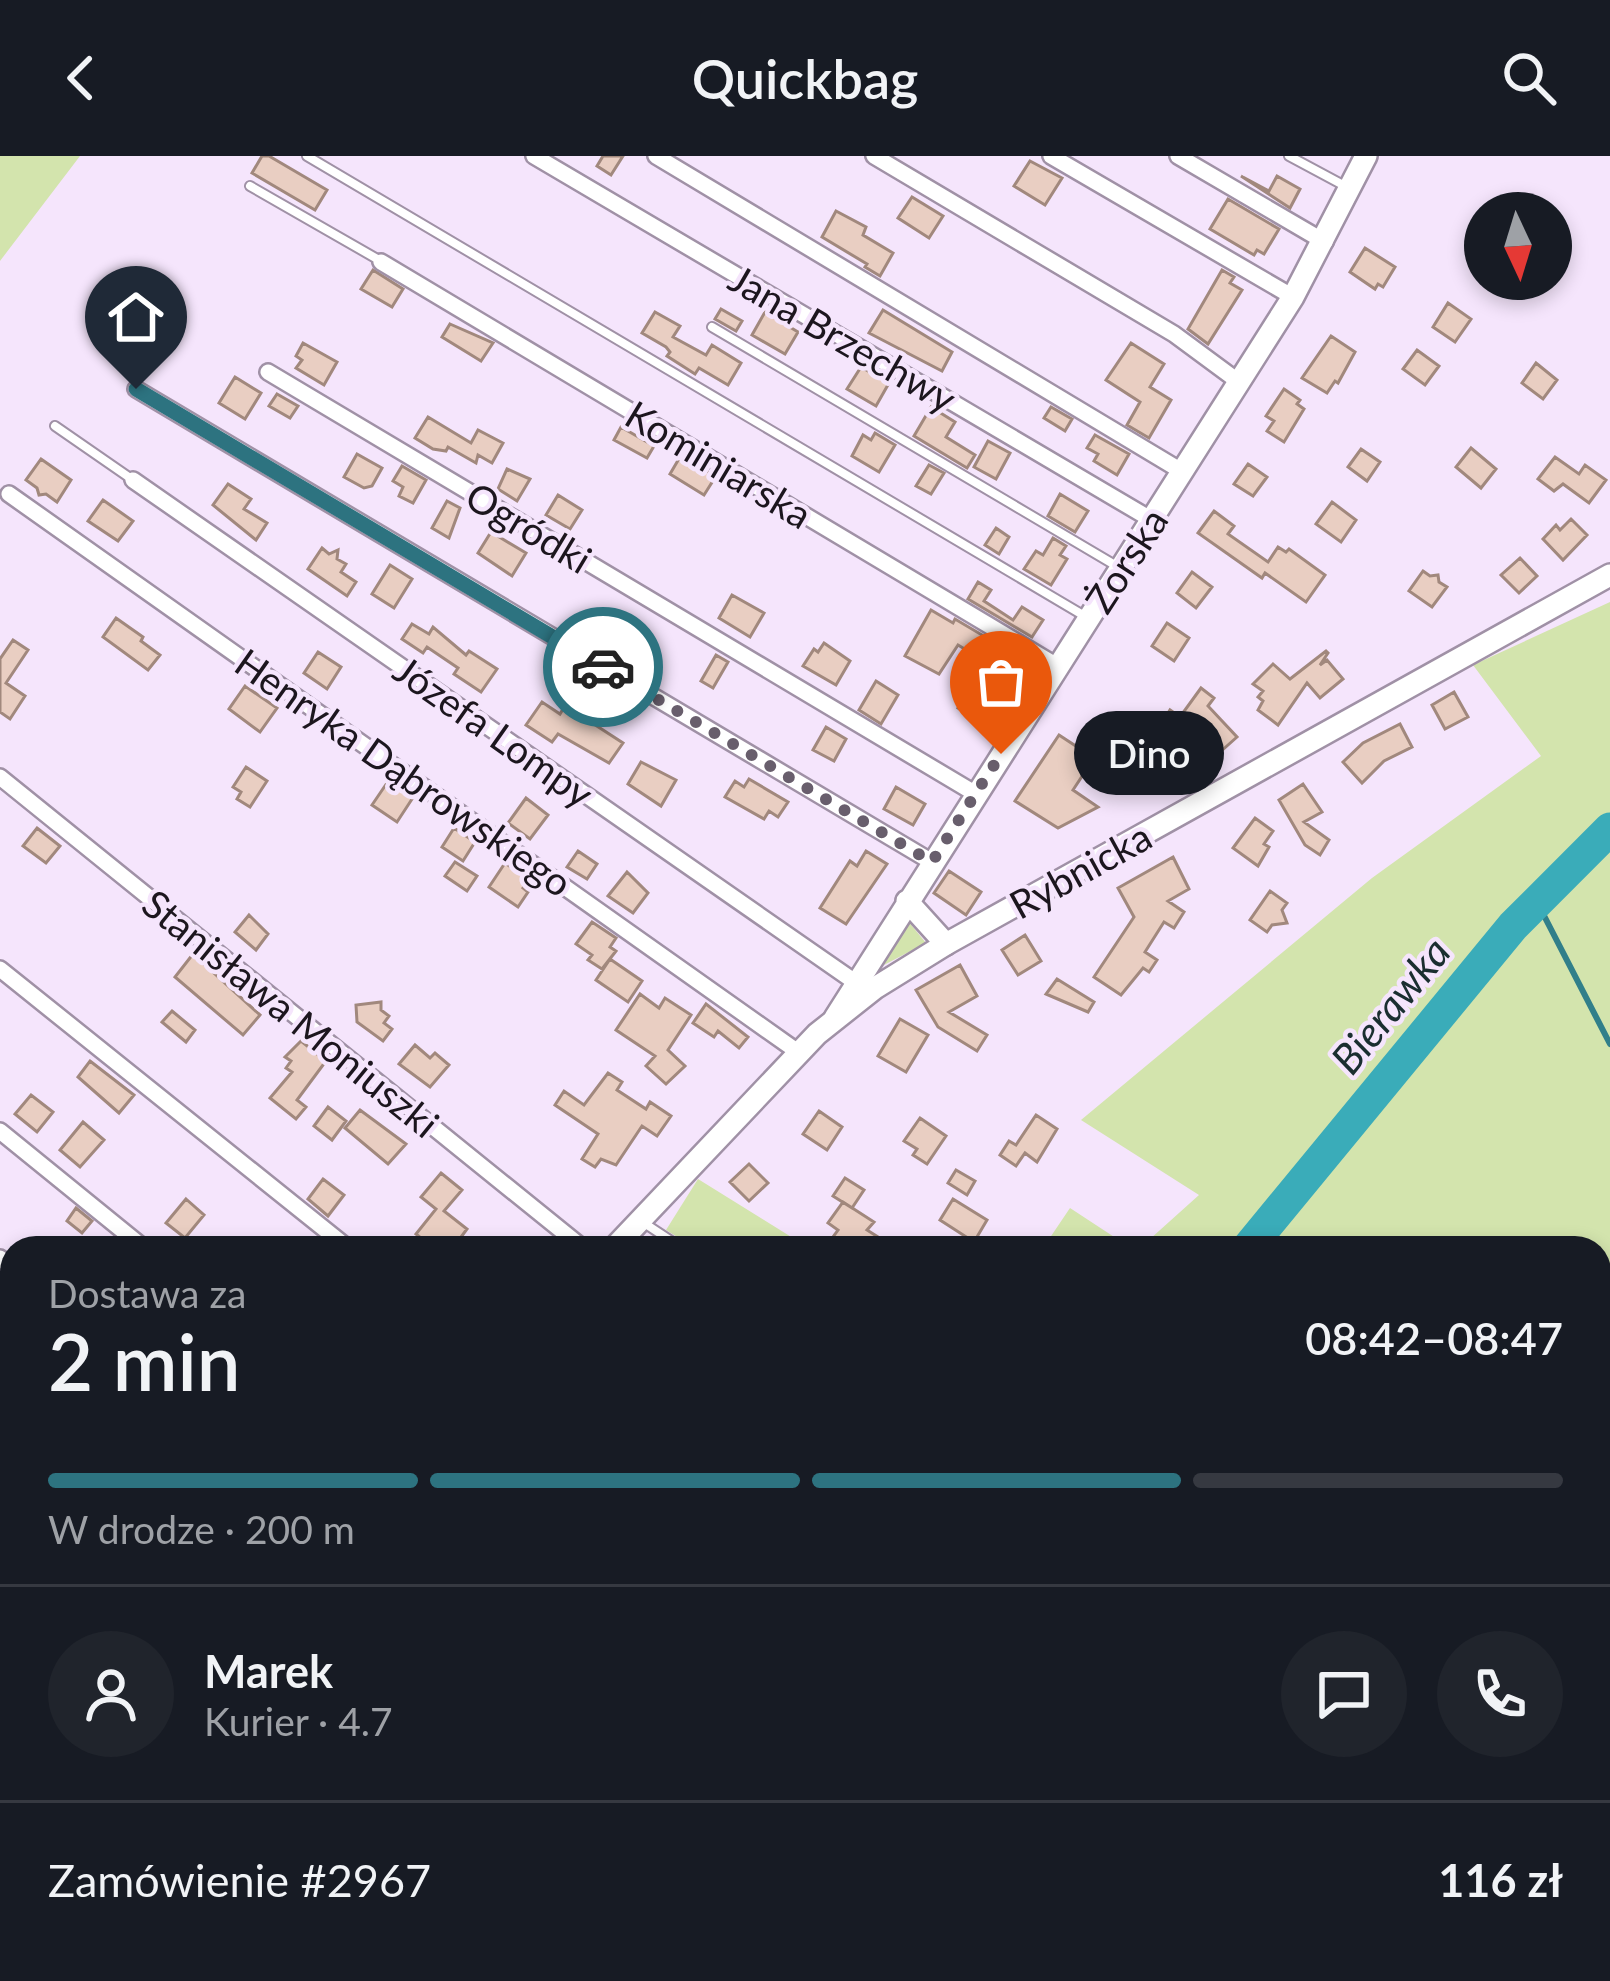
<!DOCTYPE html>
<html lang="pl">
<head>
<meta charset="utf-8">
<style>
	:root { --surface:#171b24; --page:#20242c; --text:#f1f3f6; --muted:#9ea1a6; --line:#363941; --accent:#2d7380 }
	body { margin:0; font-family:Lato,sans-serif; background:var(--page); color:var(--text); height:100vh; display:flex; flex-direction:column; font-size:45px; white-space:nowrap }
	* { box-sizing:border-box; margin:0 }
	p { font-size:39px; color:var(--muted) }
	.icon { flex:none; width:66px; height:66px; fill:none; stroke:currentColor; stroke-width:2; stroke-linecap:round; stroke-linejoin:round }
	.map { position:relative; flex:1; overflow:hidden }
	.drawer { position:absolute; left:0px; top:1080px; width:1611px; height:747px; display:flex; flex-direction:column; background:var(--surface); border-radius:36px 36px 0 0; box-shadow:0 6px 18px #0003 }
	.drawer>* { flex:none }
	.needle { width:78px; rotate:176deg }
	.tools { position:absolute; left:1464px; top:36px; display:grid; gap:24px }
	.tools a { display:grid; place-items:center; width:108px; height:108px; border-radius:50%; background:var(--surface); box-shadow:0 6px 18px #0003; font-size:60px }
	.pin { position:absolute; display:grid; place-items:center; width:102px; height:102px; color:#fff; margin:-123px -51px; border-radius:50% 50% 50% 0; rotate:-45deg; box-shadow:0 0 12px #0007 }
	.pin .icon { rotate:45deg }
	.courier { position:absolute; display:grid; place-items:center; width:120px; height:120px; margin:-60px; border:9px solid #2d7380; border-radius:50%; background:#fff; color:#222; box-shadow:0 3px 15px #0007 }
	.bubble { position:absolute; height:84px; border-radius:42px; background:var(--surface); box-shadow:0 6px 18px #0003; font-size:39px; font-weight:600; line-height:84px; text-align:center }
	.summary em { font-style:normal; font-weight:600 }
	.summary div { display:flex; flex-direction:column-reverse }
	.summary { display:flex; align-items:center; justify-content:space-between; height:204px; padding:0 48px }
	h1 { font-size:78px; font-weight:600; line-height:90px }
	.bar { display:grid; grid-template-columns:repeat(4,1fr); gap:18px 12px; align-content:center; height:144px; padding:0 48px }
	.bar i { height:15px; border-radius:9px; background:var(--line) }
	.bar .selected { background:var(--accent) }
	.bar p { grid-column:span 4 }
	.line { display:flex; align-items:center; gap:30px; padding:0 48px; border-top:3px solid var(--line) }
	.line div { flex:1 }
	.round { display:grid; place-items:center; flex:none; width:126px; height:126px; border-radius:63px; background:var(--page) }
	header { display:flex; justify-content:space-between; align-items:center; height:156px; padding:0 48px; background:var(--surface); font-size:54px; font-weight:600 }
	.map>svg:first-child { display:block }
	.green { fill:#d3e4ad }
	.water { fill:#3aacb9; stroke:#317f8a; stroke-width:3 }
	.lines { fill:none; stroke-linecap:round; stroke-linejoin:round }
	.stream { stroke:#317f8a; stroke-width:6 }
	.river { stroke:#3aacb9; stroke-width:33 }
	.building { fill:#e9cec2; stroke:#a1887d; stroke-width:3 }
	.service-casing { stroke:#a091a6; stroke-width:12 }
	.minor-casing { stroke:#a091a6; stroke-width:20 }
	.tertiary-casing { stroke:#a091a6; stroke-width:26 }
	.secondary-casing { stroke:#a091a6; stroke-width:26 }
	.service { stroke:#fff; stroke-width:8 }
	.minor { stroke:#fff; stroke-width:15 }
	.tertiary { stroke:#fff; stroke-width:21 }
	.secondary { stroke:#fff; stroke-width:21 }
	.rail { stroke:#4f4652; stroke-width:6; stroke-dasharray:24 12; stroke-linecap:butt }
	.done { stroke:#685e6c; stroke-width:12; stroke-dasharray:0 21.6 }
	.route { stroke:#2d7380; stroke-width:15 }
	.labels { text-anchor:middle; dominant-baseline:central; stroke-width:9; stroke-linejoin:round; paint-order:stroke }
	.street-label { font-size:39px; fill:#1c161e; stroke:#f5e5fc }
	.water-label { font-size:42px; font-style:italic; fill:#1a2e30; stroke:#f5e5fc }
</style>
</head>
<body>
<header><svg class="icon" aria-label="back" viewBox="0 0 24 24"><path d="M15 5l-7 7 7 7"/></svg>Quickbag<svg class="icon" aria-label="search" viewBox="0 0 24 24"><circle cx="10" cy="10" r="6"/><path d="M15 15l6 6"/></svg></header>
<div class="map">
<svg width="1610" height="1825" viewBox="0 0 1610 1825">
	<rect width="100%" height="100%" fill="#f5e5fc"/>
	<!-- green -->
	<path class="green" d="M0,0H80L0,105Z
		M1610,446V1679L1599,1677V1092H1140L1199,1039L1081,964L1372,722L1541,600L1473,509Z
		M908,765L926,787L882,810Z
		M698,1023L809,1092H695L666,1074Z
		M1070,1052L1131,1092H1043Z
		M338,1815H450L452,1825H330Z
		M833,1815H1404L1403,1825H833Z"/>
	<!-- water -->
	<path class="water" d="M1610,1128V1222L1599,1227V1149Z"/>
	<g class="lines">
		<!-- stream -->
		<path class="stream" d="M1537,746L1610,888
			M850,1825L851,1815"/>
		<!-- river -->
		<path class="river" d="M1248,1092L1513,770L1610,673
			M396,1817L398,1815"/>
	</g>
	<!-- building -->
	<path class="building" d="M262,0H269L327,34L315,54L252,17Z
		M603,0H623L611,19L597,10Z
		M1030,5L1062,22L1045,49L1014,30Z
		M1241,20L1269,35L1277,20L1300,33L1290,52Z
		M912,41L943,60L929,82L898,62Z
		M1228,43L1279,73L1264,98L1257,94L1254,99L1210,73Z
		M836,55L866,71L863,79L893,97L880,120L865,111L867,108L822,81Z
		M1365,92L1395,111L1383,131L1378,128L1375,133L1350,116Z
		M373,114L403,133L392,151L361,133Z
		M1222,114L1234,121L1230,127L1242,134L1208,188L1188,173Z
		M1448,147L1471,163L1455,186L1433,171Z
		M721,153L742,165L736,175L715,163Z
		M883,154L952,196L942,215L869,177Z
		M655,156L680,170L673,181L706,199L712,189L741,207L728,229L699,212L695,218L667,200L670,196L666,191L642,177Z
		M765,156L798,176L785,198L752,179Z
		M450,168L493,187L481,205L442,181Z
		M1331,180L1355,196L1338,227L1335,225L1327,237L1302,222Z
		M303,187L337,206L324,229L296,212L302,204L296,200Z
		M1131,187L1164,208L1150,231L1171,244L1149,282L1127,269L1140,246L1106,224Z
		M1417,194L1439,210L1425,229L1403,213Z
		M1536,207L1557,224L1543,243L1522,227Z
		M861,211L889,227L876,250L847,233Z
		M235,221L261,237L245,263L219,247Z
		M1284,233L1300,244L1297,248L1304,253L1284,286L1267,275L1274,265L1266,260Z
		M277,238L298,250L290,262L269,250Z
		M931,251L955,266L946,281L975,299L967,312L914,280Z
		M1051,251L1072,263L1065,275L1044,262Z
		M428,261L471,287L478,274L503,287L492,307L478,299L476,307L448,291L446,295L433,293L415,282Z
		M621,271L654,290L647,302L614,284Z
		M875,277L895,289L879,316L852,300L863,279L871,284Z
		M1095,279L1129,298L1117,319L1094,305L1098,298L1087,292Z
		M988,285L1010,297L996,323L974,311Z
		M1471,292L1496,313L1481,332L1456,311Z
		M1361,293L1380,306L1367,325L1348,311Z
		M357,298L382,312L372,330L364,332L344,321Z
		M680,301L716,320L704,339L670,318Z
		M1555,301L1579,318L1585,309L1606,324L1589,347L1563,328L1554,335L1538,323Z
		M41,303L71,324L57,346L46,338L39,339L37,332L26,324Z
		M1248,308L1267,321L1253,340L1234,328Z
		M929,309L944,317L931,338L916,330Z
		M402,310L426,324L413,347L399,340L403,331L393,325Z
		M507,313L530,323L517,345L498,333Z
		M228,328L251,343L244,353L267,367L256,384L213,349Z
		M1060,338L1088,355L1075,376L1048,360Z
		M558,339L582,354L570,373L546,359Z
		M103,344L133,365L118,385L88,365Z
		M447,345L460,352L449,382L432,372Z
		M1332,346L1356,364L1341,386L1316,368Z
		M1214,355L1234,370L1228,378L1268,406L1278,391L1286,396L1289,393L1325,419L1306,446L1265,417L1262,422L1198,377Z
		M1571,363L1587,379L1563,404L1543,383L1556,369L1560,374Z
		M996,372L1009,381L999,398L985,389Z
		M491,376L526,397L512,420L478,397Z
		M1053,382L1066,390L1060,399L1067,403L1051,429L1024,413L1036,395L1043,399Z
		M322,392L329,398L338,394L337,403L346,408L341,416L356,426L347,440L308,413Z
		M1520,402L1537,420L1519,437L1501,419Z
		M390,409L412,423L394,452L372,438Z
		M1423,415L1430,420L1438,419L1439,426L1447,431L1432,451L1409,435Z
		M1192,416L1212,431L1196,452L1177,437Z
		M978,426L991,434L984,445L1013,464L1022,451L1043,464L1032,481L968,443Z
		M732,439L764,457L750,481L719,462Z
		M931,454L953,467L955,463L1021,502L978,565L958,552L986,506L958,489L939,518L905,500Z
		M116,462L143,481L141,485L160,499L148,514L103,481Z
		M1167,467L1189,482L1174,505L1152,490Z
		M412,468L429,478L433,471L466,499L469,495L497,513L481,536L454,518L458,512L427,491L423,497L402,483Z
		M13,484L28,494L6,527L25,540L10,563L0,556V503Z
		M824,487L850,505L836,529L803,510L814,493L818,496Z
		M1326,495L1328,497L1320,509L1327,504L1343,523L1320,542L1307,527L1278,569L1258,554L1263,545L1258,541L1263,535L1253,528L1273,508L1290,523Z
		M318,496L341,511L327,533L304,517Z
		M716,499L728,506L713,532L701,525Z
		M586,514L604,525L583,561L623,587L609,607L558,578L552,586L526,569L542,546L560,558Z
		M876,525L898,539L881,568L859,554Z
		M245,530L277,552L260,576L229,553Z
		M1201,532L1214,542L1208,550L1237,581L1210,605L1186,579L1173,598L1165,593L1146,624L1126,612L1139,590L1145,594L1170,554L1180,561Z
		M1454,536L1468,561L1445,573L1432,549Z
		M1400,568L1412,591L1384,605L1362,627L1343,606L1363,587Z
		M826,571L846,583L834,605L813,594Z
		M1059,579L1094,602L1073,634L1098,651L1058,672L1015,645Z
		M641,606L676,624L661,650L628,628Z
		M246,611L267,625L250,651L237,643L241,636L233,631Z
		M749,623L788,646L778,661L769,655L764,663L725,641L735,625L744,631Z
		M389,624L414,640L397,666L372,649Z
		M1303,628L1322,656L1304,666L1329,684L1320,699L1305,689L1279,644Z
		M896,631L925,648L913,669L884,653Z
		M526,642L548,659L530,683L508,667Z
		M1255,662L1273,675L1264,688L1269,691L1258,710L1233,692Z
		M37,672L60,690L46,707L23,690Z
		M454,672L475,686L463,705L442,691Z
		M578,695L597,708L587,723L567,711Z
		M866,695L887,708L846,768L820,752L850,705L857,710Z
		M1173,701L1189,733L1168,745L1184,756L1174,772L1164,766L1145,796L1157,804L1149,816L1143,812L1121,839L1094,821L1134,761L1118,732Z
		M455,706L477,720L467,735L445,720Z
		M505,707L529,723L523,732L528,736L518,751L489,731Z
		M949,715L981,736L966,759L934,737Z
		M627,716L648,737L633,757L608,740Z
		M1270,735L1287,747L1282,754L1287,767L1272,769L1267,776L1250,764Z
		M249,759L268,778L256,794L235,776Z
		M592,766L616,782L610,791L616,795L602,813L588,804L592,799L576,788Z
		M1025,779L1041,805L1018,819L1002,794Z
		M193,798L260,859L243,879L175,821Z
		M610,803L642,825L628,846L596,824Z
		M960,809L977,840L949,856L987,879L977,895L938,871L916,834Z
		M1057,823L1094,846L1088,856L1046,838Z
		M640,838L659,852L665,842L691,859L668,894L685,910L666,928L646,910L655,900L616,874Z
		M381,846V854L389,860L384,867L392,873L383,885L357,866L356,849Z
		M706,848L748,881L739,892L718,875L714,881L693,867Z
		M172,855L195,874L186,886L162,866Z
		M900,863L928,879L906,916L878,900Z
		M301,885L326,905L297,944L306,951L296,963L270,942L292,916L286,912L291,905L285,901Z
		M415,889L430,902L435,897L449,909L430,931L399,908Z
		M90,905L134,939L119,957L78,921Z
		M608,917L622,926L617,934L646,953L650,946L671,960L657,980L642,970L616,1009L601,1003L595,1011L582,1003L598,978L555,949L564,935L584,949Z
		M31,939L53,956L37,976L15,958Z
		M328,951L346,965L332,984L314,970Z
		M360,954L406,988L388,1008L345,972Z
		M819,955L842,971L827,994L803,978Z
		M1036,959L1057,973L1037,1006L1025,997L1016,1010L1000,999L1009,985L1016,989Z
		M920,962L946,980L927,1008L913,999L917,993L904,985Z
		M83,966L104,984L80,1011L60,994Z
		M749,1008L768,1027L749,1045L730,1026Z
		M956,1014L975,1025L967,1039L948,1027Z
		M441,1017L462,1034L444,1055L467,1073L453,1092H433L416,1078L436,1053L421,1041Z
		M845,1022L864,1034L852,1052L833,1040Z
		M323,1023L344,1039L328,1060L308,1043Z
		M186,1043L204,1059L185,1082L166,1067Z
		M953,1043L987,1064L974,1086L940,1064Z
		M843,1046L874,1066L867,1074L878,1081L871,1092H847L833,1081L838,1074L828,1067Z
		M76,1052L92,1065L82,1077L67,1065Z"/>
	<g class="lines">
		<!-- service casing -->
		<g class="service-casing">
			<path id="service" d="M307,0L1088,462
				M1289,0L1345,30
				M250,30L379,104
				M712,171L1120,412
				M55,270L133,324
				M641,1065L682,1092"/>
		</g>
		<!-- minor casing -->
		<g class="minor-casing">
			<path id="minor" d="M534,0L1152,364
				M656,0L1183,316
				M874,0L1174,178L1239,226
				M1051,0L1293,141
				M1178,0L1325,86
				M381,106L1057,510
				M268,216L976,638
				M136,233L932,706
				M133,324L855,826
				M9,338L798,896
				M0,621L583,1092
				M0,813L348,1092
				M0,975L144,1092
				M0,1102L12,1112
				M0,1257L12,1267
				M0,1329L12,1339
				M1599,1483L1610,1485
				M0,1741L12,1746
				M602,1815L610,1825
				M1409,1825L1410,1815
				M1554,1825L1555,1815"/>
		</g>
		<!-- tertiary casing -->
		<g class="tertiary-casing">
			<path id="tertiary" d="M907,745L946,788
				M835,862L1293,141L1366,0"/>
		</g>
		<!-- secondary casing -->
		<g class="secondary-casing">
			<path id="secondary" d="M614,1092L817,878L875,832L946,788L1610,419
				M18,1825L25,1815"/>
		</g>
		<!-- service -->
		<use href="#service" class="service"/>
		<!-- minor -->
		<use href="#minor" class="minor"/>
		<!-- tertiary -->
		<use href="#tertiary" class="tertiary"/>
		<!-- secondary -->
		<use href="#secondary" class="secondary"/>
		<!-- rail -->
		<path class="rail" d="M0,1766L12,1771
			M128,1815L154,1825"/>
	</g>
	<g class="lines">
		<!-- done -->
		<path class="done" d="M603,511L932,706L1001,598"/>
		<!-- route -->
		<path class="route" d="M136,233L603,511"/>
	</g>
	<g class="labels">
		<!-- street labels -->
		<g class="street-label">
			<text transform="translate(843 182) rotate(30)">Jana Brzechwy</text>
			<text transform="translate(719 308) rotate(31)">Kominiarska</text>
			<text transform="translate(529 371) rotate(31)">Ogródki</text>
			<text transform="translate(1126 404) rotate(-57)">Żorska</text>
			<text transform="translate(494 575) rotate(35)">Józefa Lompy</text>
			<text transform="translate(404 616) rotate(35)">Henryka Dąbrowskiego</text>
			<text transform="translate(1080 714) rotate(-29)">Rybnicka</text>
			<text transform="translate(291 857) rotate(39)">Stanisława Moniuszki</text>
		</g>
		<!-- water labels -->
		<g class="water-label">
			<text transform="translate(1390 849) rotate(-51)">Bierawka</text>
		</g>
	</g>
</svg>
<div class="tools">
<a><svg class="needle" viewBox="-14 -14 28 28"><path d="M0-13l5 13h-10z" fill="#e53935"/><path d="M0 13l5-13h-10z" fill="#9ea1a6"/></svg></a>
</div>
<div class="pin" style="left:1001px;top:598px;background:#ea580c"><svg class="icon" aria-label="bag" viewBox="0 0 24 24"><path d="M5 8h14l-1 12H6zM9 8a3 3 0 0 1 6 0"/></svg></div>
<div class="pin" style="left:136px;top:233px;background:#1f2937"><svg class="icon" aria-label="home" viewBox="0 0 24 24"><path d="M3 11l9-7 9 7M6 9v11h12V9"/></svg></div>
<div class="courier" style="left:603px;top:511px"><svg class="icon" aria-label="car" viewBox="0 0 24 24"><path d="M5 17H2v-5l4-1 3-4h7l3 4 3 1v5h-3M9 17h6M6 11h13"/><circle cx="7" cy="17" r="2"/><circle cx="17" cy="17" r="2"/></svg></div>
<div class="bubble" style="left:1074px;top:555px;width:150px">Dino</div>
<section class="drawer">
<div class="summary"><div><h1>2 min</h1><p>Dostawa za</p></div><em>08:42–08:47</em></div>
<div class="bar"><i class="selected"></i><i class="selected"></i><i class="selected"></i><i></i><p>W drodze · 200 m</p></div>
<div class="line" style="height:216px"><a class="round"><svg class="icon" aria-label="person" viewBox="0 0 24 24"><circle cx="12" cy="8" r="4"/><path d="M4 21q1-7 8-7t8 7"/></svg></a><div><b>Marek</b><p>Kurier · 4.7</p></div><a class="round"><svg class="icon" aria-label="chat" viewBox="0 0 24 24"><path d="M4 5h16v11H9l-5 4z"/></svg></a><a class="round"><svg class="icon" aria-label="phone" viewBox="0 0 24 24"><path d="M5 4h4l2 5-3 2q2 4 5 5l2-3 5 2v4C11 20 4 13 5 4z"/></svg></a></div>
<div class="line" style="height:156px"><div>Zamówienie #2967</div><b>116 zł</b></div>
</section>
</div>
</body>
</html>
